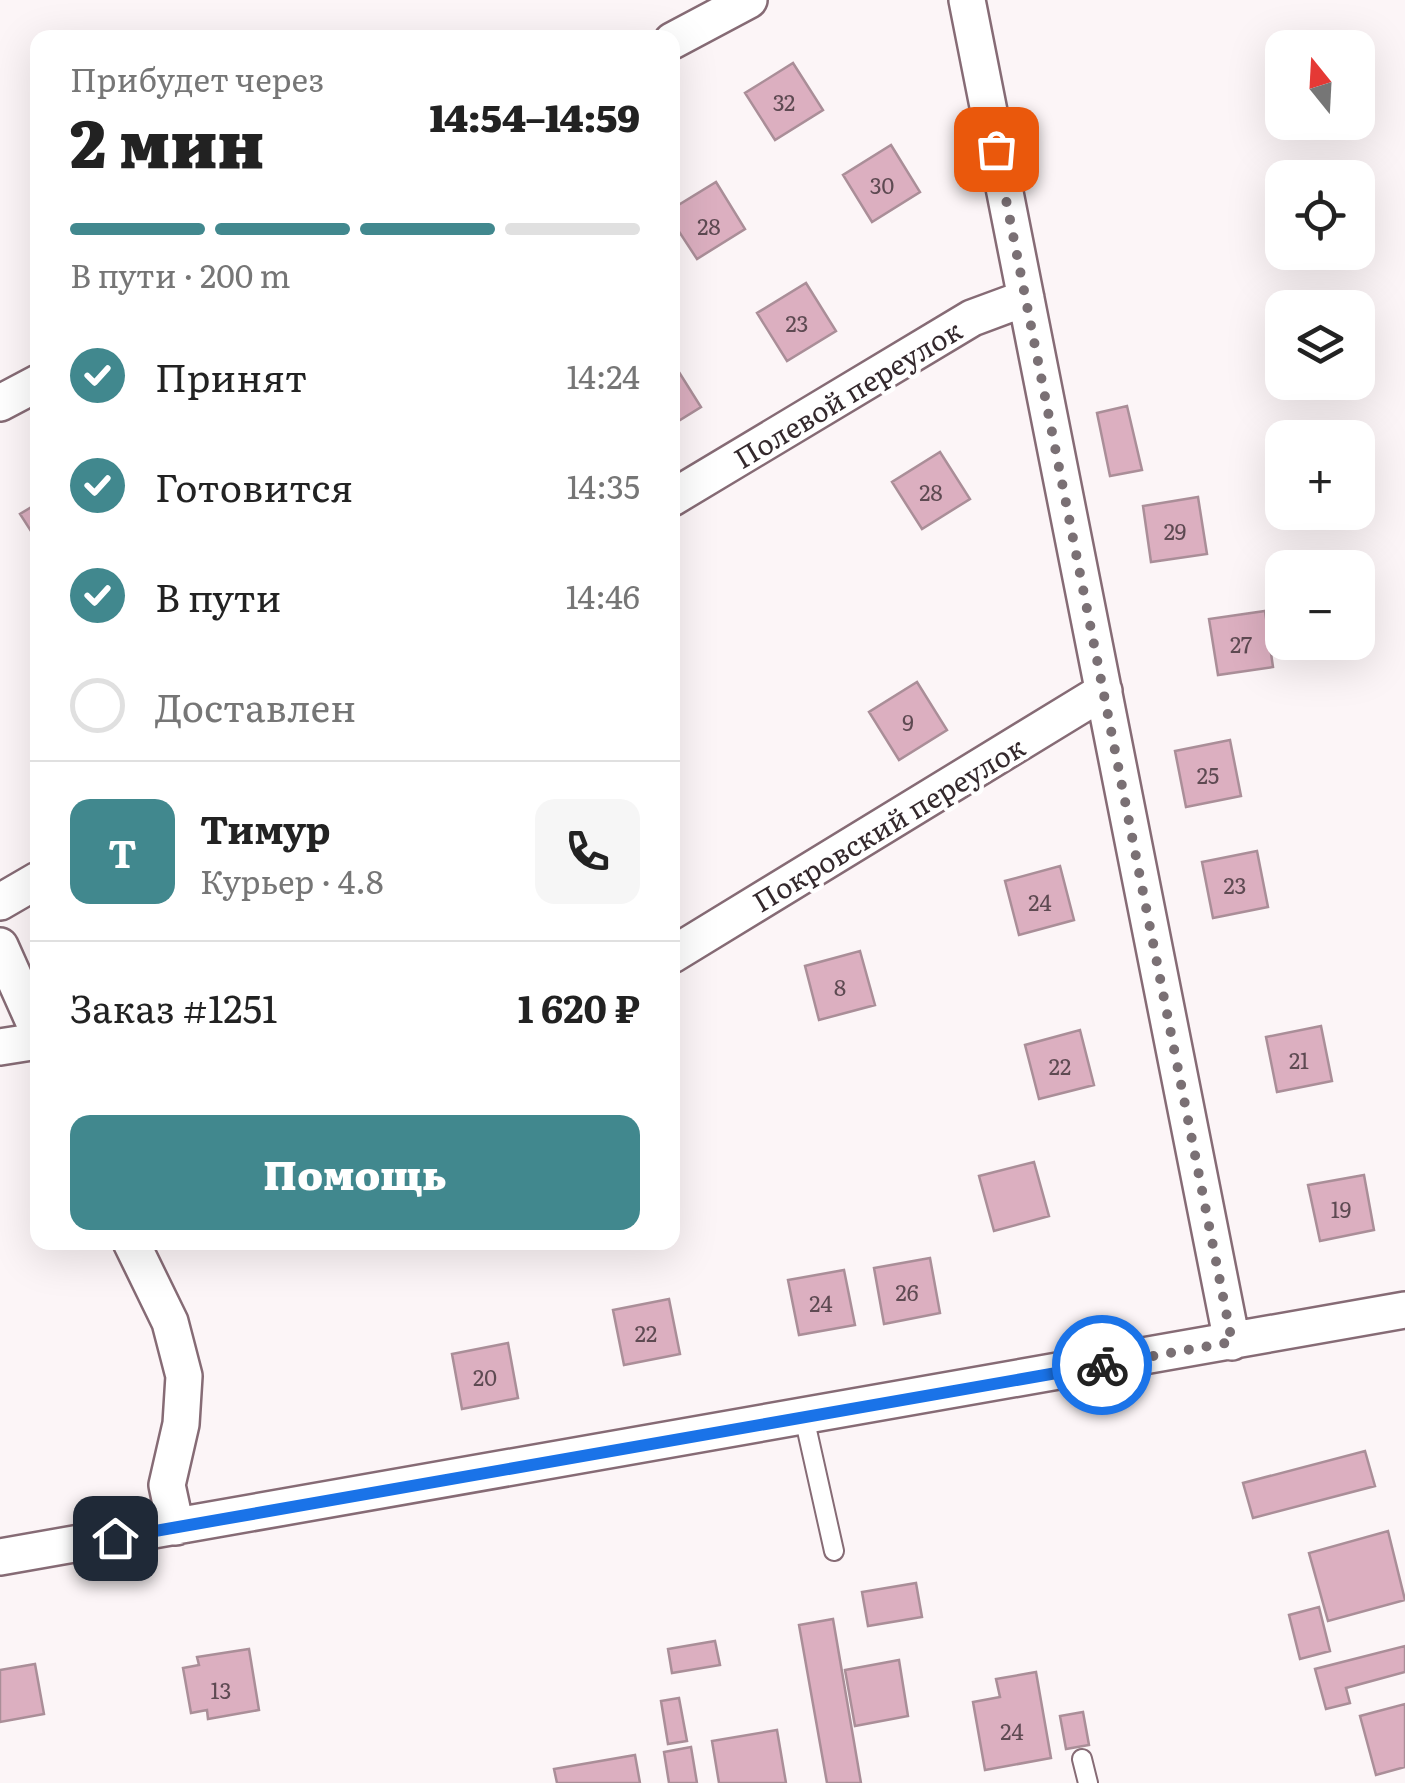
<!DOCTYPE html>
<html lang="ru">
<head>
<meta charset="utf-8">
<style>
	:root { --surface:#fff; --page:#f6f6f6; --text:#222; --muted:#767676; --line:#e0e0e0; --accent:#41888e }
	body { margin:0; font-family:Literata,serif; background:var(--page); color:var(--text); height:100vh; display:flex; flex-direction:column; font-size:38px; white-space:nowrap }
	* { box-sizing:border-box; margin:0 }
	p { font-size:32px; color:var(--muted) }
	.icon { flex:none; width:55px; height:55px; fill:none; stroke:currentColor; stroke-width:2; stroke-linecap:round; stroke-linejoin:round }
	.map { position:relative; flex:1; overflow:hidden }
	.panel { position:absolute; left:30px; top:30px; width:650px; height:1220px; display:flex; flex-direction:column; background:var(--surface); border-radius:20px; box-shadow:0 10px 40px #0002 }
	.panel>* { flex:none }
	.needle { width:65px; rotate:342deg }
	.fabs { position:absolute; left:1265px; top:30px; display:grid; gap:20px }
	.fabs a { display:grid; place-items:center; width:110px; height:110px; border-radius:20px; background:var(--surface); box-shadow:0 10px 40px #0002; font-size:50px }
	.pin { position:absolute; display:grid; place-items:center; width:85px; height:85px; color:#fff; margin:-42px; border-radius:20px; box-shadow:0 5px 15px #0006 }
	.courier { position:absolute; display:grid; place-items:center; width:100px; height:100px; margin:-50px; border:8px solid #1a73e8; border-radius:50%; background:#fff; color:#222; box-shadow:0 2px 12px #0007 }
	.headline em { font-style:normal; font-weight:800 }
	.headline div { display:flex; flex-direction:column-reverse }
	.headline { display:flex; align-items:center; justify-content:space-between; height:170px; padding:0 40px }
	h1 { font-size:65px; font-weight:800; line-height:75px }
	.bar { display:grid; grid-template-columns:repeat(4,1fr); gap:15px 10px; align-content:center; height:120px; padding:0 40px }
	.bar i { height:12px; border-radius:8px; background:var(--line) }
	.bar .selected { background:var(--accent) }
	.bar p { grid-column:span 4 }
	.line { display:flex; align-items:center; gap:25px; padding:0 40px; border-top:2px solid var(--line) }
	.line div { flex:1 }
	.round { display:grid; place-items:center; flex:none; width:105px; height:105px; border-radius:20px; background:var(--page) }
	ol { padding:0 40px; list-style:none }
	li { display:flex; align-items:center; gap:30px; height:110px }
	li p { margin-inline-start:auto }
	li .icon { padding:10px; border-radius:50%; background:var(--accent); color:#fff; stroke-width:4 }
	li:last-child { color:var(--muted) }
	li i { width:55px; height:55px; border:5px solid var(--line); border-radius:50% }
	.cta { display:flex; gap:20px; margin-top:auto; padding:20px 40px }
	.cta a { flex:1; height:115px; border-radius:20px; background:var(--accent); color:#fff; font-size:40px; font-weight:800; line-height:115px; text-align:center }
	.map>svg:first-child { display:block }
	.building { fill:#dcafc0; stroke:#aa8e98; stroke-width:2.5 }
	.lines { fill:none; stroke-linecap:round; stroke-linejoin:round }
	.service-casing { stroke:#866b75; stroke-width:22 }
	.minor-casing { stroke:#866b75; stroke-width:40 }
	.service { stroke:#fff; stroke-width:18 }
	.minor { stroke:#fff; stroke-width:35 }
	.done { stroke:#7a7074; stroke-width:10; stroke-dasharray:0 18 }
	.route { stroke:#1a73e8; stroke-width:12 }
	.labels { text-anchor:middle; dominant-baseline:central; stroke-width:9; stroke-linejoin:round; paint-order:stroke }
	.number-label { font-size:22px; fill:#5e4a52 }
	.street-label { font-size:28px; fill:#34292d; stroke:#fff }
</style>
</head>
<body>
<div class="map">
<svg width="1405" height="1783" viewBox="0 0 1405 1783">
	<rect width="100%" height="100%" fill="#fcf5f7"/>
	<!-- building -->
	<path class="building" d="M793,63L823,110L775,140L745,93Z
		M891,145L920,192L872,222L843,175Z
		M716,182L745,229L697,259L672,221V209Z
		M806,283L836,331L787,361L757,313Z
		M672,361L701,407L672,425Z
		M1127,406L1142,470L1110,476L1097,413Z
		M940,452L970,499L922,529L892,482Z
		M1198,497L1207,554L1151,562L1143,506Z
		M38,503V542L20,514Z
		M1265,611L1273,667L1218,675L1209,619Z
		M917,682L947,730L899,760L869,712Z
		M1230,740L1241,796L1186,807L1175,751Z
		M1257,851L1268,907L1213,918L1202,862Z
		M1060,866L1074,920L1019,935L1005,881Z
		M860,951L875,1005L819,1020L805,966Z
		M1321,1026L1332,1081L1277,1092L1266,1037Z
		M1080,1030L1094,1085L1039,1099L1025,1045Z
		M1034,1162L1049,1216L994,1231L979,1176Z
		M1364,1175L1374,1230L1320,1241L1308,1185Z
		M930,1258L940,1313L884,1324L874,1268Z
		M844,1270L855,1325L799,1335L788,1280Z
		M669,1299L680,1354L624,1365L613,1310Z
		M508,1343L518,1398L462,1409L452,1354Z
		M1365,1451L1375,1486L1253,1518L1243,1483Z
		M1388,1531L1405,1600L1328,1621L1309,1553Z
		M916,1583L922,1617L868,1626L862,1592Z
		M1319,1607L1330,1651L1300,1659L1289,1615Z
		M833,1619L861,1783H827L799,1625Z
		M715,1641L720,1665L672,1673L668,1649Z
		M1405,1646V1672L1346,1688L1350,1703L1326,1709L1315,1669Z
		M249,1649L259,1710L208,1719L207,1710L191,1713L183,1668L199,1665L197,1657Z
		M899,1660L908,1716L855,1726L845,1670Z
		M35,1664L44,1714L0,1722V1670Z
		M1036,1672L1051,1758L985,1770L973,1702L1000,1697L996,1679Z
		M679,1698L687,1741L668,1744L661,1701Z
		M1405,1704V1767L1376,1775L1360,1716Z
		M1083,1712L1089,1745L1066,1749L1060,1716Z
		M777,1730L786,1783H719L712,1741Z
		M691,1747L697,1783H669L664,1752Z
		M635,1755L640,1783H557L554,1769Z"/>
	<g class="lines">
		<!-- service casing -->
		<g class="service-casing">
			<path id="service" d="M804,1417L834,1551
				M1082,1759L1088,1783"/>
		</g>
		<!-- minor casing -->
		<g class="minor-casing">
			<path id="minor" d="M967,0L1232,1342
				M672,41L749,0
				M0,403L38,383
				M672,498L972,318L1026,298
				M0,902L38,880
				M0,946L38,1031
				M672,955L1104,691
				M0,1047L38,1041
				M131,1242L170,1322L184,1376L181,1424L167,1485L176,1527
				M0,1557L1405,1310"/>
		</g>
		<!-- service -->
		<use href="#service" class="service"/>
		<!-- minor -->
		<use href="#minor" class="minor"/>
	</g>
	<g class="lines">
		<!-- done -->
		<path class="done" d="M996,149L1232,1342L1102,1365"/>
		<!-- route -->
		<path class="route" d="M115,1538L1102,1365"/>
	</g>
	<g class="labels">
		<!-- number labels -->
		<g class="number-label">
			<text x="784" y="101">32</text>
			<text x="882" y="184">30</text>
			<text x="709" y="225">28</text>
			<text x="797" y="322">23</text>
			<text x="931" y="491">28</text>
			<text x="1175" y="530">29</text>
			<text x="1241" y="643">27</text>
			<text x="908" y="721">9</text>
			<text x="1208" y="774">25</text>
			<text x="1235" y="884">23</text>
			<text x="1040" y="901">24</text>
			<text x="840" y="986">8</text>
			<text x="1299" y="1059">21</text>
			<text x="1060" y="1065">22</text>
			<text x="1341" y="1208">19</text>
			<text x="907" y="1291">26</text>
			<text x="821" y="1302">24</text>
			<text x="646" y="1332">22</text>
			<text x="485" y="1376">20</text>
			<text x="221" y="1689">13</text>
			<text x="1012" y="1730">24</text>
		</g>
		<!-- street labels -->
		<g class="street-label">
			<text transform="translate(847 393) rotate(-31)">Полевой переулок</text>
			<text transform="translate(888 823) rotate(-31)">Покровский переулок</text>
		</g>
	</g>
</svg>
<div class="fabs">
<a><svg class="needle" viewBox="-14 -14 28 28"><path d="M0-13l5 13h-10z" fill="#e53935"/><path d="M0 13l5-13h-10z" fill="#767676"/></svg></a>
<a><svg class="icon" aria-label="locate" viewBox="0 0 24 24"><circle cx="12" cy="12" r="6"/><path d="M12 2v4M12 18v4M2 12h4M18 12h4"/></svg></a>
<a><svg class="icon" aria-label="layers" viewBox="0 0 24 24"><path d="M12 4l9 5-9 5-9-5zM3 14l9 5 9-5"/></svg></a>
<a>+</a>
<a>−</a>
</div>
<div class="pin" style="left:996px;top:149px;background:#ea580c"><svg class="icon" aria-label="bag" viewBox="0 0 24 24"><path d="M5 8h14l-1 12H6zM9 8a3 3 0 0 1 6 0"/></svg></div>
<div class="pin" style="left:115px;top:1538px;background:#1f2937"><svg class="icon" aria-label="home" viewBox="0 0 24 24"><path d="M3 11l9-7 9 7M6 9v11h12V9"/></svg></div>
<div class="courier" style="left:1102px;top:1365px"><svg class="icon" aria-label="bike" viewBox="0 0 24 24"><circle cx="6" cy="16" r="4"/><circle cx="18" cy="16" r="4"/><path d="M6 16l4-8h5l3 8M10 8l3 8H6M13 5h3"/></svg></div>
<section class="panel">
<div class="headline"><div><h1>2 мин</h1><p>Прибудет через</p></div><em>14:54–14:59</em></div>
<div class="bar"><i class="selected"></i><i class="selected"></i><i class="selected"></i><i></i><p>В пути · 200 m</p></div>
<ol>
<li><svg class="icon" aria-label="check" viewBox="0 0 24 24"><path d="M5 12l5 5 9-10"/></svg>Принят<p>14:24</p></li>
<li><svg class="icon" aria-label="check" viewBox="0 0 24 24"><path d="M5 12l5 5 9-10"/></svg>Готовится<p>14:35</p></li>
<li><svg class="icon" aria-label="check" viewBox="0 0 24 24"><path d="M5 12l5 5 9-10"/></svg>В пути<p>14:46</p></li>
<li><i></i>Доставлен</li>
</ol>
<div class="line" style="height:180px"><b class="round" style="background:var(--accent);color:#fff">Т</b><div><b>Тимур</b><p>Курьер · 4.8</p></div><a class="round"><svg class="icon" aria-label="phone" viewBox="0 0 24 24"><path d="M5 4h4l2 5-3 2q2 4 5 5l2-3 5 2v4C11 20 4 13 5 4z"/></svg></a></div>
<div class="line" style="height:130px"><div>Заказ #1251</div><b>1 620 ₽</b></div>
<div class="cta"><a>Помощь</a></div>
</section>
</div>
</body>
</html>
